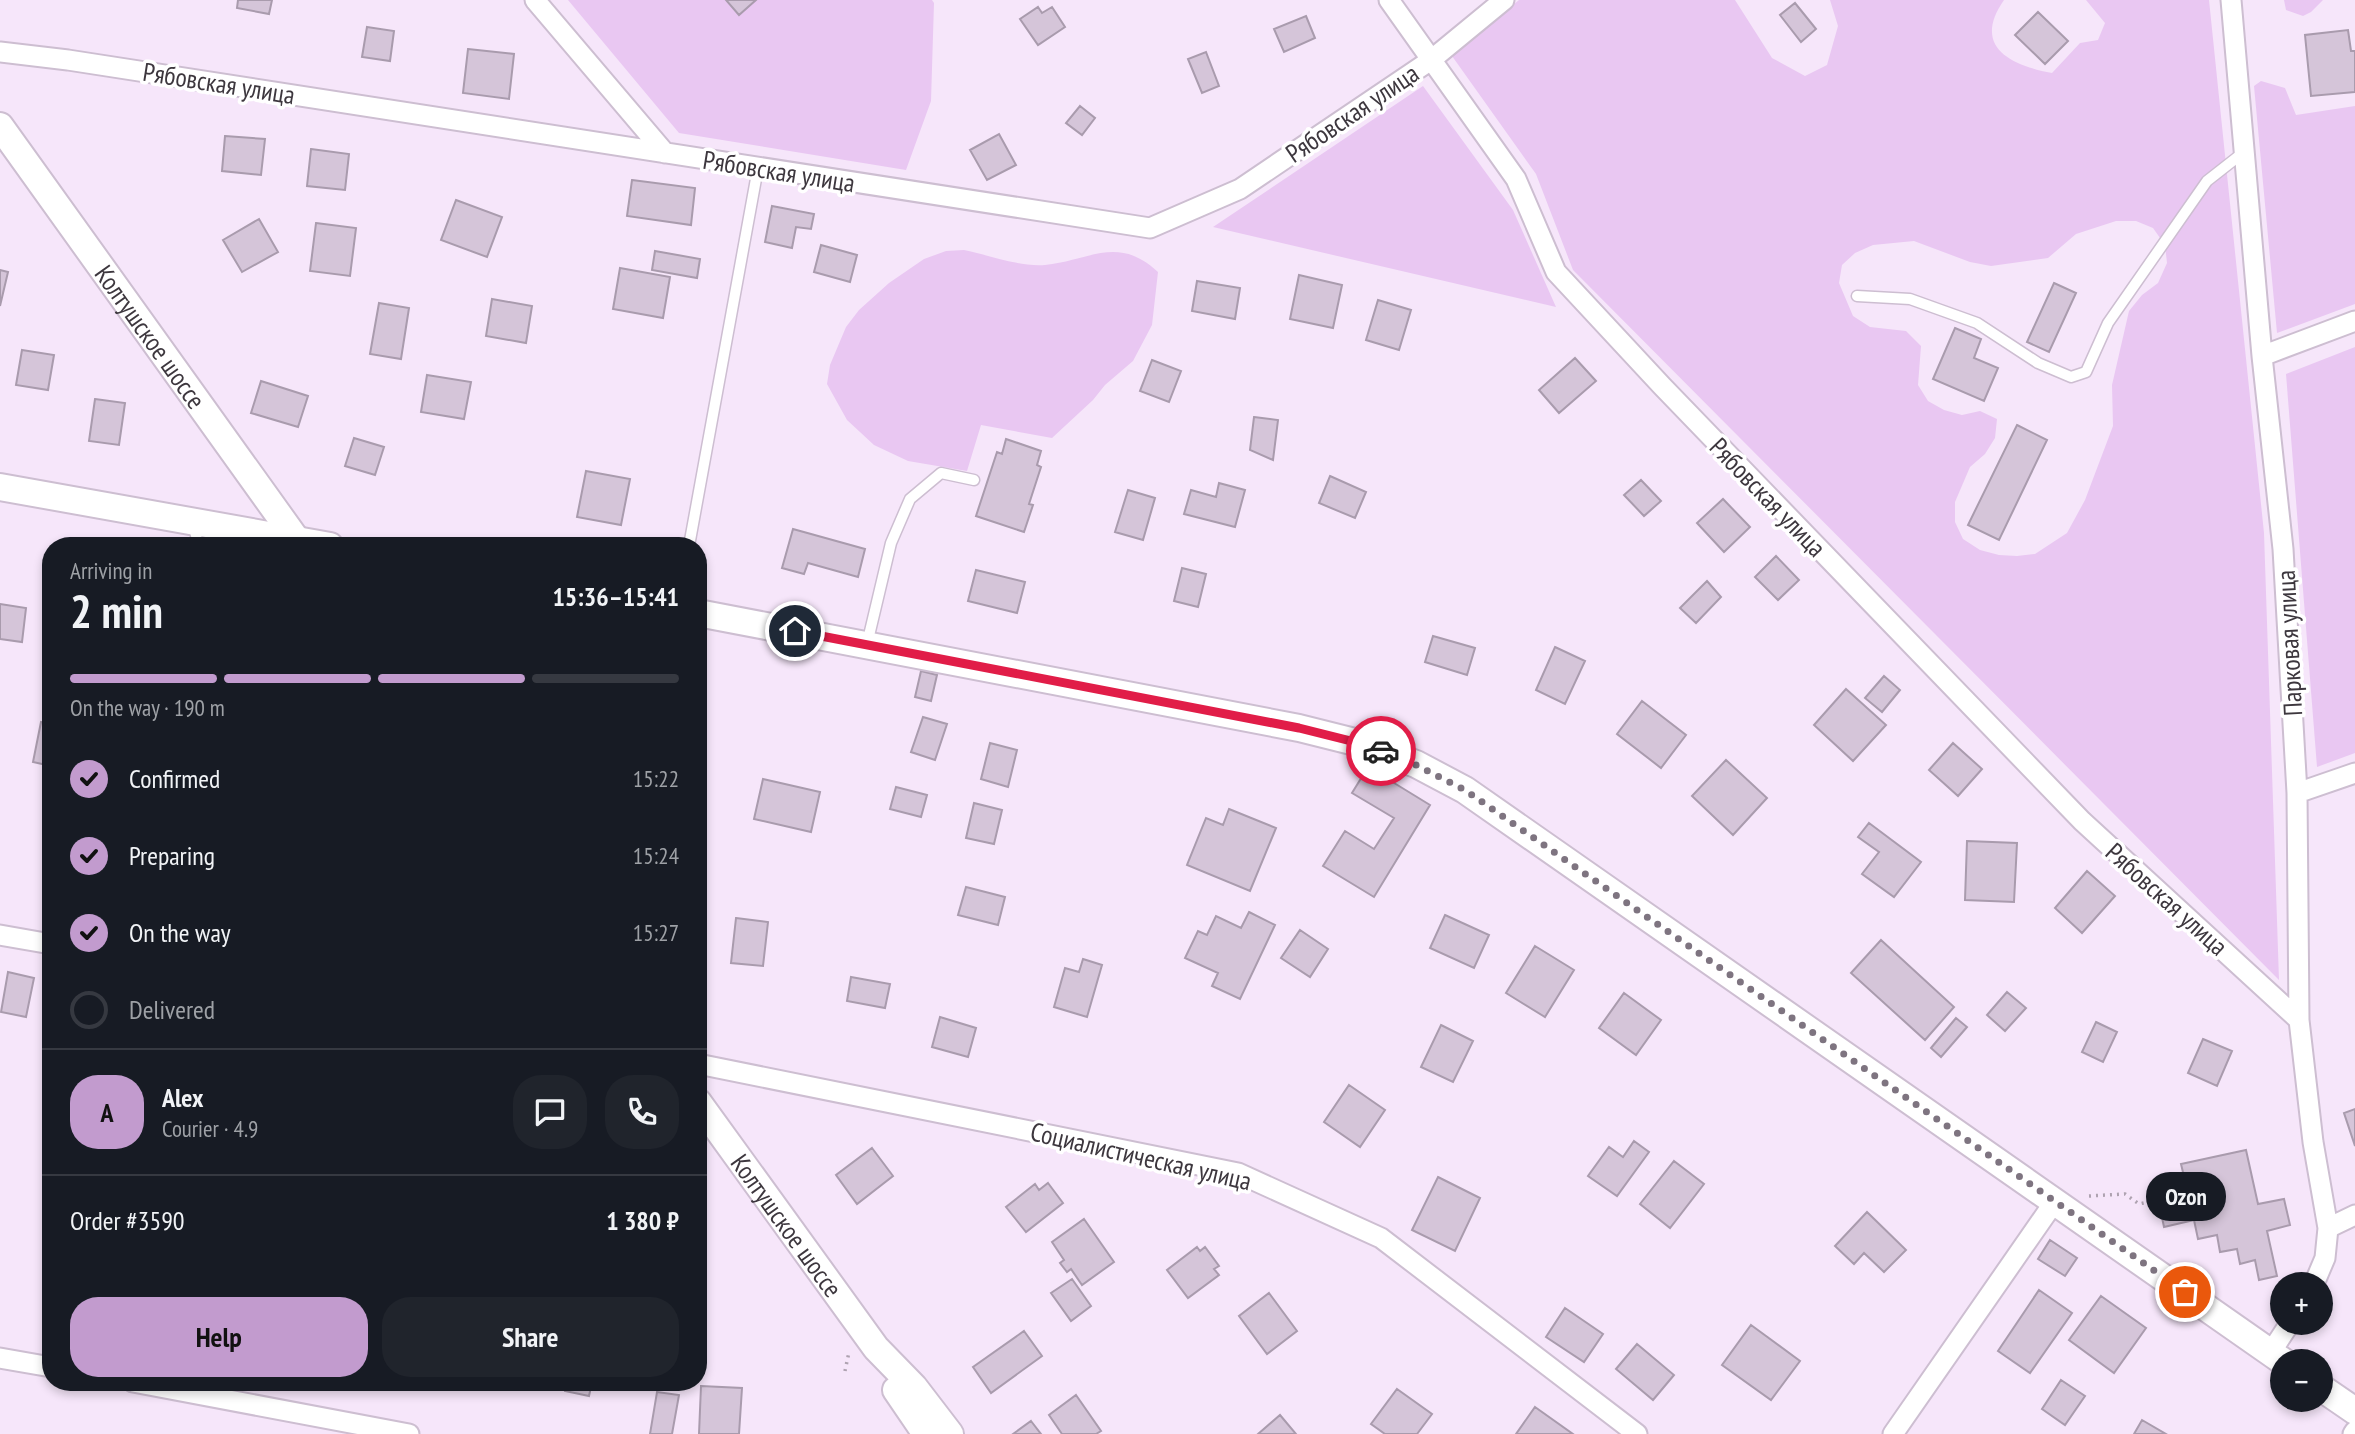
<!DOCTYPE html>
<html lang="en">
<head>
<meta charset="utf-8">
<style>
	:root { --surface:#171b24; --page:#20242c; --text:#f1f3f6; --muted:#9ea1a6; --line:#363941; --accent:#c29bce }
	body { margin:0; font-family:"PT Sans Narrow",sans-serif; background:var(--page); color:var(--text); height:100vh; display:flex; flex-direction:column; font-size:26px; white-space:nowrap }
	* { box-sizing:border-box; margin:0 }
	p { font-size:23px; color:var(--muted) }
	.icon { flex:none; width:38px; height:38px; fill:none; stroke:currentColor; stroke-width:2; stroke-linecap:round; stroke-linejoin:round }
	.map { position:relative; flex:1; overflow:hidden }
	.panel { position:absolute; left:42px; top:537px; width:665px; height:854px; display:flex; flex-direction:column; background:var(--surface); border-radius:28px; box-shadow:0 4px 10px #0003 }
	.panel>* { flex:none }
	.tools { position:absolute; left:2270px; top:1272px; display:grid; gap:14px }
	.tools a { display:grid; place-items:center; width:63px; height:63px; border-radius:50%; background:var(--surface); box-shadow:0 4px 10px #0003; font-size:35px }
	.pin { position:absolute; display:grid; place-items:center; width:60px; height:60px; color:#fff; margin:-30px; border:4px solid #fff; border-radius:50%; box-shadow:0 2px 7px #0007 }
	.courier { position:absolute; display:grid; place-items:center; width:70px; height:70px; margin:-35px; border:5px solid #e11d48; border-radius:50%; background:#fff; color:#222; box-shadow:0 2px 9px #0007 }
	.bubble { position:absolute; height:49px; border-radius:24px; background:var(--surface); box-shadow:0 4px 10px #0003; font-size:23px; font-weight:800; line-height:49px; text-align:center }
	.headline em { font-style:normal; font-weight:800 }
	.headline div { display:flex; flex-direction:column-reverse }
	.headline { display:flex; align-items:center; justify-content:space-between; height:119px; padding:0 28px }
	h1 { font-size:46px; font-weight:800; line-height:52px }
	.bar { display:grid; grid-template-columns:repeat(4,1fr); gap:10px 7px; align-content:center; height:84px; padding:0 28px }
	.bar i { height:9px; border-radius:5px; background:var(--line) }
	.bar .current { background:var(--accent) }
	.bar p { grid-column:span 4 }
	.line { display:flex; align-items:center; gap:18px; padding:0 28px; border-top:2px solid var(--line) }
	.line div { flex:1 }
	.round { display:grid; place-items:center; flex:none; width:74px; height:74px; border-radius:28px; background:var(--page) }
	ol { padding:0 28px; list-style:none }
	li { display:flex; align-items:center; gap:21px; height:77px }
	li p { margin-inline-start:auto }
	li .icon { padding:7px; border-radius:50%; background:var(--accent); color:#111; stroke-width:4 }
	li:last-child { color:var(--muted) }
	li i { width:38px; height:38px; border:4px solid var(--line); border-radius:50% }
	.action { display:flex; gap:14px; margin-top:auto; padding:14px 28px }
	.action a { flex:1; height:80px; border-radius:28px; background:var(--accent); color:#111; font-size:28px; font-weight:800; line-height:80px; text-align:center }
	.action a+a { background:var(--page); color:var(--text) }
	.map>svg:first-child { display:block }
	.green { fill:#e9c7f2; fill-rule:evenodd }
	.building { fill:#d5c5d9; stroke:#a99bad; stroke-width:2 }
	.lines { fill:none; stroke-linecap:round; stroke-linejoin:round }
	.lane-casing { stroke:#cdbed1; stroke-width:13 }
	.street-casing { stroke:#cdbed1; stroke-width:23 }
	.secondary-casing { stroke:#cdbed1; stroke-width:30 }
	.path { stroke:#aea2b0; stroke-width:3.5; stroke-dasharray:2 5; stroke-linecap:butt }
	.lane { stroke:#fff; stroke-width:10 }
	.street { stroke:#fff; stroke-width:19 }
	.secondary { stroke:#fff; stroke-width:26 }
	.done { stroke:#7e7480; stroke-width:7; stroke-dasharray:0 12.6 }
	.route { stroke:#e11d48; stroke-width:9 }
	.labels { text-anchor:middle; dominant-baseline:central; stroke-width:7; stroke-linejoin:round; paint-order:stroke }
	.street-label { font-size:26px; fill:#3d373e; stroke:#fff }
</style>
</head>
<body>
<div class="map">
<svg width="2355" height="1434" viewBox="0 0 2355 1434">
	<rect width="100%" height="100%" fill="#f6e6fa"/>
	<!-- green -->
	<path class="green" d="M568,0H932L934,3L931,101L906,170L679,133Z
		M1519,0H1735L1772,58L1805,76L1827,65L1838,26L1830,0H2004C1972,46 2009,65 2052,73L2080,43L2098,40L2105,23L2086,0H2209L2264,533L2279,980L1573,270L1536,174L1452,56ZM2116,221H2136L2153,228L2165,245L2167,263L2158,283L2142,295L2129,311L2112,385L2113,426L2085,500L2067,533L2035,554L2017,556L1999,555L1980,550L1963,539L1955,522V502L1970,467L1985,454L1995,438L1997,419L1980,411L1962,415L1944,410L1928,401L1918,385L1921,346L1906,331L1870,327L1853,316L1839,283L1842,265L1855,253L1873,245L1914,241L1970,262L1991,266L2048,258L2076,234Z
		M2284,0H2323L2311,12L2303,16L2286,10Z
		M2261,81L2285,88L2296,115L2355,106V304L2277,333L2254,86Z
		M1423,86L1513,210L1556,307L1213,227Z
		M964,250C989,255 1019,267 1045,265C1091,260 1118,235 1158,272L1152,325L1133,361L1105,385L1093,400L1052,438L981,425L967,471L908,461L874,445L847,420L827,384L830,365L846,327L859,310L889,283L924,259L946,251Z
		M2355,347V753L2317,767L2286,374Z"/>
	<!-- building -->
	<path class="building" d="M238,0H272L269,14L237,8Z
		M726,0H756L739,15Z
		M1795,3L1816,29L1801,42L1780,15Z
		M1038,7L1042,13L1052,7L1065,27L1038,45L1020,19Z
		M2038,12L2068,41L2045,64L2015,35Z
		M1306,16L1315,38L1284,52L1274,29Z
		M367,27L394,31L390,61L362,57Z
		M2348,30L2351,51H2355V92L2311,96L2305,35Z
		M468,49L514,54L509,99L463,93Z
		M1206,52L1219,86L1202,93L1188,59Z
		M1080,106L1095,118L1082,135L1066,123Z
		M999,134L1016,165L987,180L970,150Z
		M225,136L265,139L261,175L222,171Z
		M311,149L349,154L345,190L307,186Z
		M632,180L695,188L691,225L627,216Z
		M456,200L502,217L487,257L441,240Z
		M772,206L814,214L811,229L796,227L792,248L765,242Z
		M259,219L278,252L242,272L223,240Z
		M316,223L356,228L350,276L310,271Z
		M821,245L857,255L850,282L814,272Z
		M655,251L700,259L697,278L652,270Z
		M620,268L670,277L663,318L613,309Z
		M0,270L8,272L0,306Z
		M1299,275L1342,285L1333,328L1290,319Z
		M1197,281L1240,288L1235,319L1192,311Z
		M2054,283L2076,293L2049,352L2027,342Z
		M492,299L532,306L526,343L486,336Z
		M1378,300L1411,310L1399,350L1366,340Z
		M379,303L409,308L401,359L370,354Z
		M1955,328L1981,339L1974,358L1998,368L1984,401L1933,379Z
		M22,350L54,355L48,390L16,385Z
		M1575,358L1596,381L1559,413L1539,390Z
		M1152,360L1181,371L1169,402L1140,391Z
		M427,375L471,382L464,419L421,412Z
		M261,381L308,396L298,427L251,413Z
		M95,399L125,403L119,445L89,441Z
		M1254,417L1278,420L1273,460L1250,450Z
		M2017,425L2047,440L1999,540L1968,525Z
		M354,438L384,447L375,475L345,466Z
		M1006,439L1041,451L1037,465L1041,467L1029,504L1033,505L1024,532L976,516L997,452L1002,454Z
		M586,471L630,479L621,525L577,517Z
		M1330,476L1366,492L1355,518L1319,503Z
		M1641,480L1661,501L1644,516L1624,495Z
		M1219,483L1245,490L1235,527L1184,514L1191,490L1216,497Z
		M1128,490L1155,498L1143,540L1115,532Z
		M1723,499L1750,527L1724,552L1697,523Z
		M793,529L865,549L858,577L808,563L804,574L782,568Z
		M1776,556L1799,580L1778,600L1755,577Z
		M1182,568L1206,574L1198,607L1174,601Z
		M976,570L1025,582L1017,613L968,601Z
		M1707,581L1721,597L1696,623L1680,608Z
		M0,604L26,608L22,642L0,639Z
		M1433,636L1475,648L1467,675L1425,662Z
		M1555,647L1585,661L1565,704L1536,690Z
		M921,671L937,675L931,701L915,697Z
		M1884,676L1900,690L1882,712L1865,698Z
		M698,683L705,684L698,713Z
		M1846,689L1886,725L1853,761L1814,725Z
		M1642,701L1686,735L1661,768L1617,734Z
		M923,717L947,724L935,760L911,752Z
		M41,722L51,724V766L33,762Z
		M990,743L1017,750L1008,787L981,779Z
		M1953,743L1982,769L1958,796L1929,770Z
		M1726,760L1767,798L1733,835L1692,796Z
		M1368,767L1430,805L1374,897L1323,866L1345,831L1374,849L1394,818L1352,793Z
		M763,779L820,792L811,832L754,819Z
		M896,787L927,795L921,817L890,809Z
		M974,803L1002,810L994,844L966,838Z
		M1229,809L1276,828L1250,891L1187,865L1206,818L1223,825Z
		M1869,823L1921,862L1894,897L1862,874L1879,852L1858,837Z
		M1967,841L2017,843L2014,902L1965,900Z
		M2087,871L2115,896L2082,933L2055,908Z
		M966,887L1005,897L998,925L958,915Z
		M1249,912L1275,925L1240,999L1212,986L1218,973L1185,958L1198,931L1207,935L1216,916L1241,928Z
		M1445,915L1489,935L1474,968L1430,948Z
		M736,918L768,922L763,966L731,963Z
		M1300,930L1328,949L1310,977L1281,958Z
		M1881,940L1954,1007L1925,1040L1851,973Z
		M1535,946L1574,970L1545,1017L1506,993Z
		M1083,959L1102,965L1087,1017L1054,1007L1065,968L1079,972Z
		M8,972L34,978L26,1017L1,1012Z
		M851,977L890,984L885,1008L847,1001Z
		M2007,992L2026,1008L2005,1031L1987,1015Z
		M1624,993L1661,1020L1636,1055L1599,1028Z
		M940,1017L976,1028L968,1057L932,1047Z
		M1956,1018L1967,1027L1941,1057L1931,1048Z
		M2096,1022L2117,1032L2103,1062L2082,1052Z
		M1441,1025L1473,1041L1453,1082L1421,1067Z
		M2203,1039L2232,1051L2217,1086L2188,1073Z
		M1349,1085L1385,1110L1360,1147L1324,1122Z
		M2355,1109V1146L2344,1113Z
		M1634,1141L1649,1152L1617,1196L1588,1176L1609,1147L1623,1157Z
		M872,1148L893,1176L857,1204L836,1175Z
		M2246,1150L2258,1204L2284,1199L2290,1225L2267,1231L2277,1276L2259,1280L2255,1260L2240,1264L2237,1249L2220,1252L2217,1235L2198,1239L2194,1220L2164,1227L2159,1203L2189,1197L2181,1164Z
		M1674,1161L1704,1184L1670,1228L1640,1204Z
		M1438,1177L1480,1198L1455,1251L1412,1230Z
		M1048,1183L1063,1203L1026,1232L1006,1207L1035,1184L1039,1190Z
		M1867,1212L1906,1250L1884,1272L1864,1253L1854,1264L1835,1246Z
		M1084,1219L1114,1262L1082,1285L1071,1269L1067,1272L1060,1263L1064,1260L1052,1242Z
		M698,1237L705,1239L698,1264Z
		M2050,1240L2077,1258L2065,1276L2038,1259Z
		M1197,1247L1200,1251L1205,1247L1219,1266L1214,1269L1219,1275L1188,1298L1167,1270Z
		M1072,1279L1091,1306L1071,1321L1051,1293Z
		M2039,1290L2072,1313L2030,1373L1998,1351Z
		M1269,1293L1297,1331L1267,1354L1239,1316Z
		M2101,1296L2146,1328L2114,1373L2069,1340Z
		M1565,1308L1603,1334L1584,1362L1546,1337Z
		M1751,1325L1800,1361L1771,1400L1722,1365Z
		M1024,1331L1042,1356L991,1393L973,1367Z
		M1637,1344L1674,1375L1653,1400L1616,1369Z
		M2061,1380L2085,1396L2065,1425L2042,1409Z
		M566,1382H592L589,1396L565,1391Z
		M701,1386L742,1388L739,1434H699Z
		M1397,1389L1432,1414L1417,1434H1385L1371,1424Z
		M657,1392L679,1395L672,1434H650Z
		M1076,1395L1101,1431L1096,1434H1062L1049,1415Z
		M1535,1407L1573,1434H1516Z
		M1280,1415L1296,1434H1258Z
		M2142,1420L2166,1434H2134Z
		M1031,1421L1041,1434H1013Z"/>
	<g class="lines">
		<!-- lane casing -->
		<g class="lane-casing">
			<path id="lane" d="M1857,296L1910,299L1977,323L2038,363L2071,377L2086,372L2108,323L2207,181L2244,152
				M193,525L199,546
				M689,546L758,168
				M867,644L891,543L910,499L941,473L974,480"/>
		</g>
		<!-- street casing -->
		<g class="street-casing">
			<path id="street" d="M535,0L665,153
				M1389,0L1516,179L1556,272L1662,386L2082,821L2299,1020
				M2231,0L2262,356L2283,549L2297,793L2299,1020L2313,1142L2328,1228L2325,1258L2314,1284
				M0,52L68,60L1150,228L1240,189L1431,60L1504,0
				M2262,356L2355,321
				M2297,793L2355,773
				M0,935L51,944
				M698,1064L1238,1173L1381,1238L1637,1434
				M2328,1228L2355,1215
				M2271,1352L2290,1323
				M0,1358L51,1367
				M133,1382L409,1434
				M1893,1434L2055,1201
				M2353,1434L2355,1431"/>
		</g>
		<!-- secondary casing -->
		<g class="secondary-casing">
			<g id="secondary">
				<path id="s1" d="M0,126L301,546"/>
				<path d="M0,487L330,546"/>
				<path d="M698,613L1299,728L1359,743L1416,764L1465,790L2284,1362"/>
				<path id="s2" d="M698,1102L876,1348L914,1387L950,1434"/>
				<path d="M2320,1387L2355,1411"/>
				<path d="M896,1390L926,1434"/>
			</g>
		</g>
		<!-- path -->
		<path class="path" d="M2089,1196L2125,1194L2139,1204L2188,1193
			M845,1371L849,1352"/>
		<!-- lane -->
		<use href="#lane" class="lane"/>
		<!-- street -->
		<use href="#street" class="street"/>
		<!-- secondary -->
		<use href="#secondary" class="secondary"/>
	</g>
	<g class="lines">
		<!-- done -->
		<path class="done" d="M1381,751L1416,765L1465,790L2185,1292"/>
		<!-- route -->
		<path class="route" d="M795,631L1299,728L1359,743L1381,751"/>
	</g>
	<g class="labels">
		<!-- street labels -->
		<g class="street-label">
			<text transform="translate(219 83) rotate(9)">Рябовская улица</text>
			<text transform="translate(1352 113) rotate(-34)">Рябовская улица</text>
			<text transform="translate(779 171) rotate(9)">Рябовская улица</text>
			<text stroke="none"><textPath href="#s1" startOffset="259">Колтушское шоссе</textPath></text>
			<text transform="translate(1768 497) rotate(46)">Рябовская улица</text>
			<text transform="translate(2289 643) rotate(-93)">Парковая улица</text>
			<text transform="translate(2167 899) rotate(42)">Рябовская улица</text>
			<text transform="translate(1141 1156) rotate(13)">Социалистическая улица</text>
			<text stroke="none"><textPath href="#s2" startOffset="152">Колтушское шоссе</textPath></text>
		</g>
	</g>
</svg>
<div class="tools">
<a>+</a>
<a>−</a>
</div>
<div class="pin" style="left:2185px;top:1292px;background:#ea580c"><svg class="icon" aria-label="bag" viewBox="0 0 24 24"><path d="M5 8h14l-1 12H6zM9 8a3 3 0 0 1 6 0"/></svg></div>
<div class="pin" style="left:795px;top:631px;background:#1f2937"><svg class="icon" aria-label="home" viewBox="0 0 24 24"><path d="M3 11l9-7 9 7M6 9v11h12V9"/></svg></div>
<div class="courier" style="left:1381px;top:751px"><svg class="icon" aria-label="car" viewBox="0 0 24 24"><path d="M5 17H2v-5l4-1 3-4h7l3 4 3 1v5h-3M9 17h6M6 11h13"/><circle cx="7" cy="17" r="2"/><circle cx="17" cy="17" r="2"/></svg></div>
<div class="bubble" style="left:2146px;top:1172px;width:80px">Ozon</div>
<section class="panel">
<div class="headline"><div><h1>2 min</h1><p>Arriving in</p></div><em>15:36–15:41</em></div>
<div class="bar"><i class="current"></i><i class="current"></i><i class="current"></i><i></i><p>On the way · 190 m</p></div>
<ol>
<li><svg class="icon" aria-label="check" viewBox="0 0 24 24"><path d="M5 12l5 5 9-10"/></svg>Confirmed<p>15:22</p></li>
<li><svg class="icon" aria-label="check" viewBox="0 0 24 24"><path d="M5 12l5 5 9-10"/></svg>Preparing<p>15:24</p></li>
<li><svg class="icon" aria-label="check" viewBox="0 0 24 24"><path d="M5 12l5 5 9-10"/></svg>On the way<p>15:27</p></li>
<li><i></i>Delivered</li>
</ol>
<div class="line" style="height:126px"><b class="round" style="background:var(--accent);color:#111">A</b><div><b>Alex</b><p>Courier · 4.9</p></div><a class="round"><svg class="icon" aria-label="chat" viewBox="0 0 24 24"><path d="M4 5h16v11H9l-5 4z"/></svg></a><a class="round"><svg class="icon" aria-label="phone" viewBox="0 0 24 24"><path d="M5 4h4l2 5-3 2q2 4 5 5l2-3 5 2v4C11 20 4 13 5 4z"/></svg></a></div>
<div class="line" style="height:91px"><div>Order #3590</div><b>1 380 ₽</b></div>
<div class="action"><a>Help</a><a>Share</a></div>
</section>
</div>
</body>
</html>
